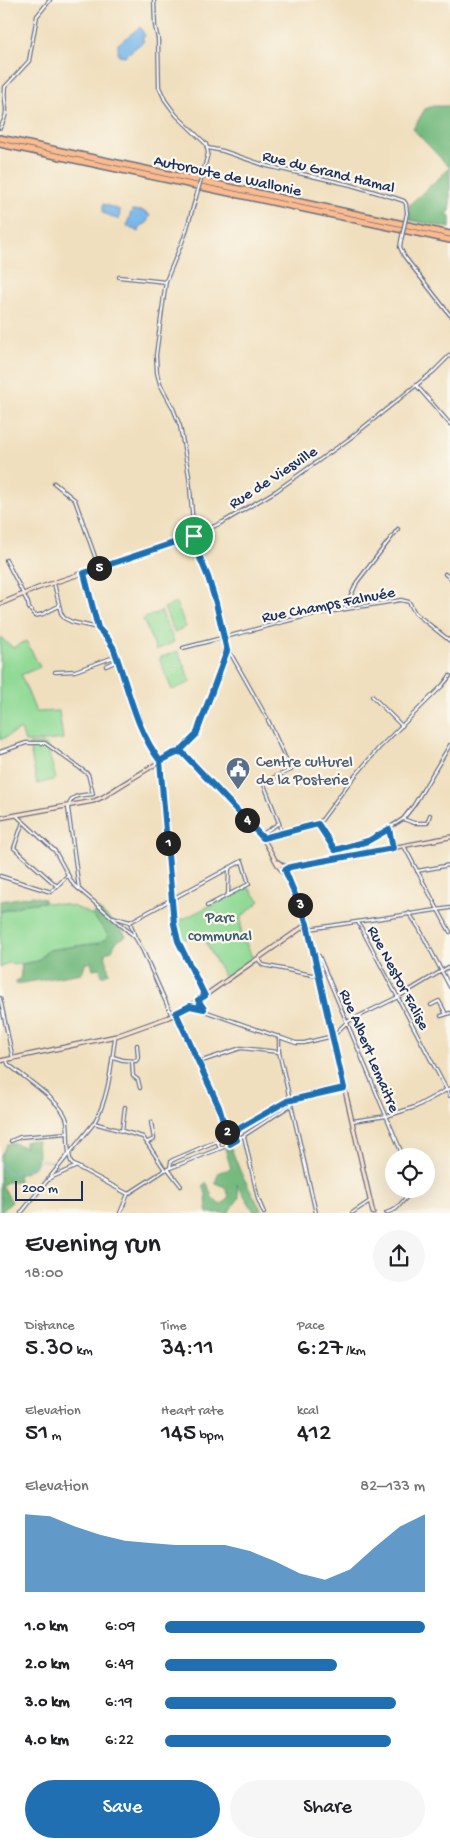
<!DOCTYPE html>
<html lang="en">
<head>
<meta charset="utf-8">
<style>
  :root { --surface:#fff; --page:#f6f6f6; --text:#202124; --muted:#757577; --accent:#1f6fb2 }
  body { margin:0; font-family:"Gochi Hand",sans-serif; background:var(--page); color:var(--text); height:100vh; display:flex; flex-direction:column; font-size:19px; white-space:nowrap }
  * { box-sizing:border-box; margin:0 }
  p { font-size:16px; color:var(--muted) }
  .icon { flex:none; width:28px; height:28px; fill:none; stroke:currentColor; stroke-width:2; stroke-linecap:round; stroke-linejoin:round }
  .map { position:relative; height:1213px; overflow:hidden }
  .side { display:flex; flex-direction:column; background:var(--surface); flex:1 }
  .side>* { flex:none }
  .tools { position:absolute; left:385px; top:1148px; display:grid; gap:10px }
  .tools a { display:grid; place-items:center; width:50px; height:50px; border-radius:50%; background:var(--surface); box-shadow:0 5px 20px #0002; font-size:25px }
  .scale { position:absolute; left:15px; bottom:12px; width:68px; box-sizing:border-box; padding-left:5px; border:2px solid #1b2f5e; border-top:0; font-size:14px; line-height:18px; white-space:nowrap; color:#1b2f5e; -webkit-text-stroke:4px #fbf7ec; paint-order:stroke }
  .pin { position:absolute; display:grid; place-items:center; width:42px; height:42px; color:#fff; margin:-21px; border:2px solid #fff; border-radius:50%; box-shadow:0 1px 5px #0007 }
  .km { position:absolute; width:25px; height:25px; margin:-12px; border-radius:50%; background:#222; color:#fff; font-size:14px; line-height:25px; text-align:center }
  .round { display:grid; place-items:center; flex:none; width:52px; height:52px; border-radius:26px; background:var(--page) }
  .headline { display:flex; align-items:center; justify-content:space-between; height:85px; padding:0 25px }
  h1 { font-size:28px; font-weight:600; line-height:38px }
  .stats { display:grid; grid-template-columns:repeat(3,1fr); gap:8px; height:85px; padding:5px 25px }
  .stats div { display:grid; align-content:center }
  .stats b { font-size:25px; font-weight:600 }
  .stats small { font-size:14px; font-weight:400 }
  .stats p { font-size:14px }
  .chart { height:140px; padding:10px 25px }
  .chart p { display:flex; justify-content:space-between }
  .chart svg { width:100%; height:90px; margin-top:5px; fill:var(--accent); opacity:.7 }
  .cta { display:flex; gap:10px; margin-top:auto; padding:10px 25px }
  .cta a { flex:1; height:58px; border-radius:30px; background:var(--accent); color:#fff; font-size:20px; font-weight:600; line-height:58px; text-align:center }
  .cta a+a { background:var(--page); color:var(--text) }
  ul { padding:0 25px; list-style:none; font-size:16px }
  li { display:grid; grid-template-columns:80px 60px 1fr; align-items:center; height:38px }
  li i { height:12px; border-radius:6px; background:var(--accent) }
  .map>svg:first-child { display:block }
</style>
</head>
<body>
<div class="map">
<svg width="450" height="1213" viewBox="0 0 450 1213">
  <rect width="100%" height="100%" fill="#fbf7ec"/>
  <filter id="ink" filterUnits="userSpaceOnUse"><feTurbulence type="fractalNoise" baseFrequency=".02" numOctaves="2"/><feDisplacementMap in="SourceGraphic" scale="10" xChannelSelector="R" yChannelSelector="G"/><feConvolveMatrix kernelMatrix="1 2 1 2 8 2 1 2 1" color-interpolation-filters="sRGB"/></filter>
  <filter id="wash" filterUnits="userSpaceOnUse"><feTurbulence type="fractalNoise" baseFrequency=".0096" numOctaves="4" result="noise"/><feDisplacementMap in="SourceGraphic" scale="20" xChannelSelector="R" yChannelSelector="G"/><feGaussianBlur stdDeviation="1.12" result="paint"/><feColorMatrix in="noise" values="0 0 0 0 0 0 0 0 0 0 0 0 0 0 0 0 0 1.4 0 .05"/><feComposite in="paint" operator="in"/></filter>
  <g filter="url(#wash)">
    <rect width="100%" height="100%" fill="#f0dfbe"/>
    <g fill="#91da96" stroke="#56847a">
      <polygon points="176,603 186,627 174,632 164,608"/>
      <polygon points="161,611 174,642 156,650 143,619"/>
      <polygon points="0,637 13,648 26,641 40,667 21,675 36,712 59,711 63,739 46,741 25,742 21,729 0,740"/>
      <polygon points="178,651 191,682 172,690 159,658"/>
      <polygon points="29,744 43,744 47,746 56,779 37,784"/>
      <polygon points="248,887 260,901 241,917 241,932 253,959 225,978 200,932 181,941 177,922"/>
      <path d="M41,902C69,904 95,908 108,935L106,939L100,943L48,950L38,961L22,964L7,963L0,968V912L26,904Z"/>
    </g>
    <g fill="#74ba7f" stroke="#48746e">
      <polygon points="433,106 450,106 450,211 446,214 450,216 450,228 410,220 409,205 450,168 413,129 425,109"/>
      <polygon points="32,896 44,899 44,902 26,904 0,912 0,901"/>
      <polygon points="98,909 123,931 126,936 116,942 112,950 105,953 109,973 102,976 100,968 93,969 91,962 85,964 82,973 16,984 16,981 20,979 22,964 38,961 48,950 99,943 106,939 108,935 104,929 92,915"/>
      <path d="M30,1140L37,1141C39,1163 39,1168 18,1175L19,1181L6,1182L2,1186L12,1202L0,1213V1157L7,1144L13,1143L25,1147V1142Z"/>
      <polygon points="230,1146 241,1173 263,1213 255,1213 237,1184 239,1198 228,1213 207,1213 206,1194 203,1185 205,1183 207,1183 212,1197 220,1205 225,1202 229,1196 225,1187 215,1183 219,1172 231,1169 225,1148"/>
    </g>
    <g fill="#76b5e9" stroke="#4872a4">
      <polygon points="140,27 145,36 142,38 144,41 125,56 118,55 118,44"/>
      <polygon points="103,204 120,210 119,220 103,213"/>
      <polygon points="132,210 143,211 150,215 146,224 141,225 139,232 128,227 127,224"/>
    </g>
    <g fill="none" stroke-linecap="round" stroke-linejoin="round">
      <polyline stroke="#76b5e9" stroke-width="1" points="0,1164 6,1172 11,1173 33,1167 41,1160 56,1162"/>
    </g>
  </g>
  <g filter="url(#ink)">
    <g fill="none" stroke-linecap="round" stroke-linejoin="round">
      <defs>
        <g id="street">
          <polyline points="154,0 155,26 158,39 159,87 165,100 176,115 206,144 208,153 204,169"/>
          <path d="M0,128C12,107 2,106 5,87L29,61L37,16L50,0"/>
          <polyline points="208,148 223,151 267,166 351,185 392,197 404,201 406,204 407,213"/>
          <polyline points="196,197 185,235 166,281 156,355 157,373 160,384 173,408 180,426 189,476 194,536 223,522 276,491 349,439 434,371 450,355"/>
          <polyline points="401,241 400,247 404,256 450,315"/>
          <polyline points="119,277 166,282"/>
          <polyline points="417,386 450,424"/>
          <polyline points="54,483 75,500 99,568"/>
          <polyline points="6,560 28,603 29,608 35,616 43,614 59,606"/>
          <polyline points="84,573 98,628"/>
          <polyline points="445,574 450,578"/>
          <polyline points="54,583 61,613 64,618 72,622 98,628 108,639 117,656 145,737 160,761 174,924 178,941 205,995"/>
          <polyline points="344,609 349,600 357,582 398,529"/>
          <polyline points="183,648 310,615 401,600 409,602 415,613 450,641"/>
          <polyline points="227,651 232,656 267,718 291,770 263,782 279,823 281,833"/>
          <polyline points="106,666 117,661"/>
          <polyline points="55,672 75,671 117,656"/>
          <polyline points="372,696 402,726"/>
          <path d="M0,752L26,743H45L88,774L93,794C80,796 72,793 68,808L79,889"/>
          <polyline points="17,816 55,851 73,884 135,937 143,951 172,1016"/>
          <polyline points="403,819 414,823 427,823 430,815"/>
          <polyline points="23,822 14,848 57,886"/>
          <polyline points="318,825 349,783 379,748 442,686 450,676"/>
          <polyline points="318,825 335,849 336,859"/>
          <polyline points="389,829 393,848"/>
          <polyline points="261,835 279,823"/>
          <polyline points="263,838 318,825"/>
          <polyline points="404,846 450,932"/>
          <polyline points="335,849 368,841 403,819 414,805 450,745"/>
          <polyline points="417,871 450,865"/>
          <polyline points="0,876 51,892 68,875"/>
          <polyline points="228,895 229,868"/>
          <polyline points="409,913 419,928 450,987"/>
          <polyline points="113,917 130,922"/>
          <polyline points="130,922 242,861 249,884 207,906"/>
          <polyline points="130,922 135,937"/>
          <polyline points="358,922 450,1096"/>
          <polyline points="309,929 450,908"/>
          <polyline points="314,955 319,956 403,1156"/>
          <polyline points="258,959 263,965 312,975 319,974"/>
          <polyline points="0,998 13,1059"/>
          <polyline points="198,1001 204,1009"/>
          <polyline points="431,1005 439,1001 446,1014"/>
          <polyline points="190,1006 296,1043 304,1043 333,1036 347,1022 398,997 450,966"/>
          <polyline points="176,1013 219,1107 230,1144"/>
          <polyline points="441,1016 450,1013"/>
          <polyline points="279,1036 279,1052 316,1213"/>
          <polyline points="113,1057 123,1060 136,1061 138,1058 137,1045"/>
          <path d="M7,1060L8,1064C23,1077 64,1103 67,1121C69,1135 66,1152 72,1164L128,1194"/>
          <polyline points="132,1061 133,1076 138,1080 140,1088"/>
          <polyline points="199,1062 241,1048 279,1052"/>
          <polyline points="352,1121 387,1116 415,1107 450,1088"/>
          <polyline points="94,1123 143,1137 165,1170"/>
          <polyline points="122,1131 125,1107"/>
          <polyline points="244,1136 258,1199 264,1213"/>
          <polyline points="237,1140 233,1132 287,1101 344,1088"/>
          <polyline points="11,1141 20,1137 68,1133"/>
          <polyline points="148,1142 154,1139 151,1122"/>
          <polyline points="170,1168 171,1161 175,1159 217,1141 220,1148"/>
          <polyline points="168,1169 181,1186"/>
          <polyline points="48,1179 75,1167"/>
          <path d="M21,1213L94,1123C109,1098 111,1067 115,1038"/>
          <polyline points="120,1213 128,1194 165,1170 229,1145 291,1105"/>
          <polyline points="352,1213 370,1201"/>
          <polyline points="386,1213 396,1209 414,1189"/>
        </g>
        <g id="secondary">
          <path d="M0,604L38,588L194,536L193,541L208,577L216,603L227,651L199,728C189,747 175,751 159,762C140,774 121,785 103,797L94,801L0,818"/>
          <polyline points="179,752 183,753 200,770 263,838 279,867 287,876 305,915 373,1213"/>
          <polyline points="278,862 283,866 290,867 450,837"/>
          <polyline points="0,1061 116,1036 169,1017 190,1006 307,924"/>
        </g>
        <g id="highway">
          <polyline points="0,138 450,234"/>
          <polyline points="0,144 450,240"/>
        </g>
      </defs>
      <use href="#street" stroke="#666d80" stroke-width="4.5"/>
      <use href="#secondary" stroke="#666d80" stroke-width="5.5"/>
      <use href="#highway" stroke="#666d80" stroke-width="8"/>
      <use href="#street" stroke="#fff" stroke-width="2"/>
      <use href="#secondary" stroke="#fde4d1" stroke-width="3"/>
      <use href="#highway" stroke="#fbbb8d" stroke-width="5"/>
      <defs>
        <g id="street-bridge">
          <polyline points="196,197 204,169"/>
          <polyline points="401,241 407,213"/>
        </g>
      </defs>
      <use href="#street-bridge" stroke="#666d80" stroke-width="4.5" stroke-linecap="butt"/>
      <use href="#street-bridge" stroke="#fff" stroke-width="2"/>
    </g>
  </g>
  <g fill="none" stroke-linecap="round" stroke-linejoin="round" filter="url(#ink)">
    <defs>
      <path id="route" d="M194,536L193,541L208,577L216,603L227,651L196,735L179,752L160,761L174,924L178,941L205,996L198,1000L204,1009L190,1006L176,1013L219,1107L230,1144L237,1140L233,1132L287,1101L344,1088L307,924L285,870L290,867L393,848L389,829L368,841L335,850L318,824L263,838L183,753C175,750 167,757 160,761C135,728 128,685 113,647L108,639L98,628L84,573L194,536"/>
    </defs>
    <use href="#route" stroke="#fff" stroke-width="10"/>
    <use href="#route" stroke="#1f6fb2" stroke-width="6"/>
  </g>
  <defs>
    <symbol id="civic-pin" viewBox="-11 -11 22 30"><path d="M0 17L-7.5 6A9.5 9.5 0 1 1 7.5 6Z" fill="#5c6f8a" stroke="#fbf7ec"/><path d="M-.6-6.5H3V-4.5H.6V-3L4-1V1h2V6H-6V1h2V-1L-.6-3ZM-1.2 2.5V6h2.4V2.5Z" fill="#fff"/></symbol>
  </defs>
  <g fill-rule="evenodd">
    <use href="#civic-pin" x="224" y="755" width="28" height="38"/>
  </g>
  <g text-anchor="middle" stroke-width="4.5" stroke-linejoin="round" paint-order="stroke">
    <g font-size="16" fill="#1b2f5e" stroke="#fbf7ec">
      <text transform="translate(329 170) rotate(14)" y="6">Rue du Grand Hamal</text>
      <text transform="translate(228 174) rotate(12)" y="6">Autoroute de Wallonie</text>
      <text transform="translate(272 476) rotate(-33)" y="6">Rue de Viesville</text>
      <text transform="translate(328 603) rotate(-11)" y="6">Rue Champs Falnuée</text>
      <text transform="translate(400 977) rotate(62)" y="6">Rue Nestor Falise</text>
      <text transform="translate(371 1050) rotate(67)" y="6">Rue Albert Lemaitre</text>
    </g>
    <g font-size="16" fill="#4e5e75" stroke="#fbf7ec" text-anchor="start">
      <text x="256" y="766">Centre culturel<tspan x="256" dy="18">de la Posterie</tspan></text>
    </g>
    <g font-size="16" fill="#385a6c" stroke="#fbf7ec">
      <text x="220" y="922">Parc<tspan x="220" dy="18">communal</tspan></text>
    </g>
  </g>
</svg>
<div class="tools">
<a><svg class="icon" aria-label="locate" viewBox="0 0 24 24"><circle cx="12" cy="12" r="6"/><path d="M12 2v4M12 18v4M2 12h4M18 12h4"/></svg></a>
</div>
<div class="scale">200 m</div>
<div class="pin" style="left:194px;top:536px;background:#1e9e55"><svg class="icon" aria-label="arrive" viewBox="0 0 24 24"><path d="M6 21V4h12l-3 4 3 4H6"/></svg></div>
<b class="km" style="left:168px;top:843px">1</b>
<b class="km" style="left:227px;top:1132px">2</b>
<b class="km" style="left:300px;top:905px">3</b>
<b class="km" style="left:247px;top:820px">4</b>
<b class="km" style="left:99px;top:568px">5</b>
</div>
<section class="side">
<div class="headline"><div><h1>Evening run</h1><p>18:00</p></div><a class="round"><svg class="icon" aria-label="share" viewBox="0 0 24 24"><path d="M12 15V3M7 8l5-5 5 5M5 13v7h14v-7"/></svg></a></div>
<div class="stats">
<div><p>Distance</p><b>5.30<small> km</small></b></div>
<div><p>Time</p><b>34:11</b></div>
<div><p>Pace</p><b>6:27<small> /km</small></b></div>
</div>
<div class="stats">
<div><p>Elevation</p><b>51<small> m</small></b></div>
<div><p>Heart rate</p><b>145<small> bpm</small></b></div>
<div><p>kcal</p><b>412</b></div>
</div>
<div class="chart"><p><span>Elevation</span>82–133 m</p>
<svg viewBox="0 0 160 44" preserveAspectRatio="none"><path d="M0 44V6L10 7L20 12L30 16L40 19L50 20L60 21L70 21L80 21L90 24L100 29L110 35L120 38L130 33L140 22L150 12L160 6V44z"/></svg>
</div>
<ul>
<li><b>1.0 km</b>6:09<i style="width:100%"></i></li>
<li><b>2.0 km</b>6:49<i style="width:66%"></i></li>
<li><b>3.0 km</b>6:19<i style="width:89%"></i></li>
<li><b>4.0 km</b>6:22<i style="width:87%"></i></li>
</ul>
<div class="cta"><a>Save</a><a>Share</a></div>
</section>
</body>
</html>
